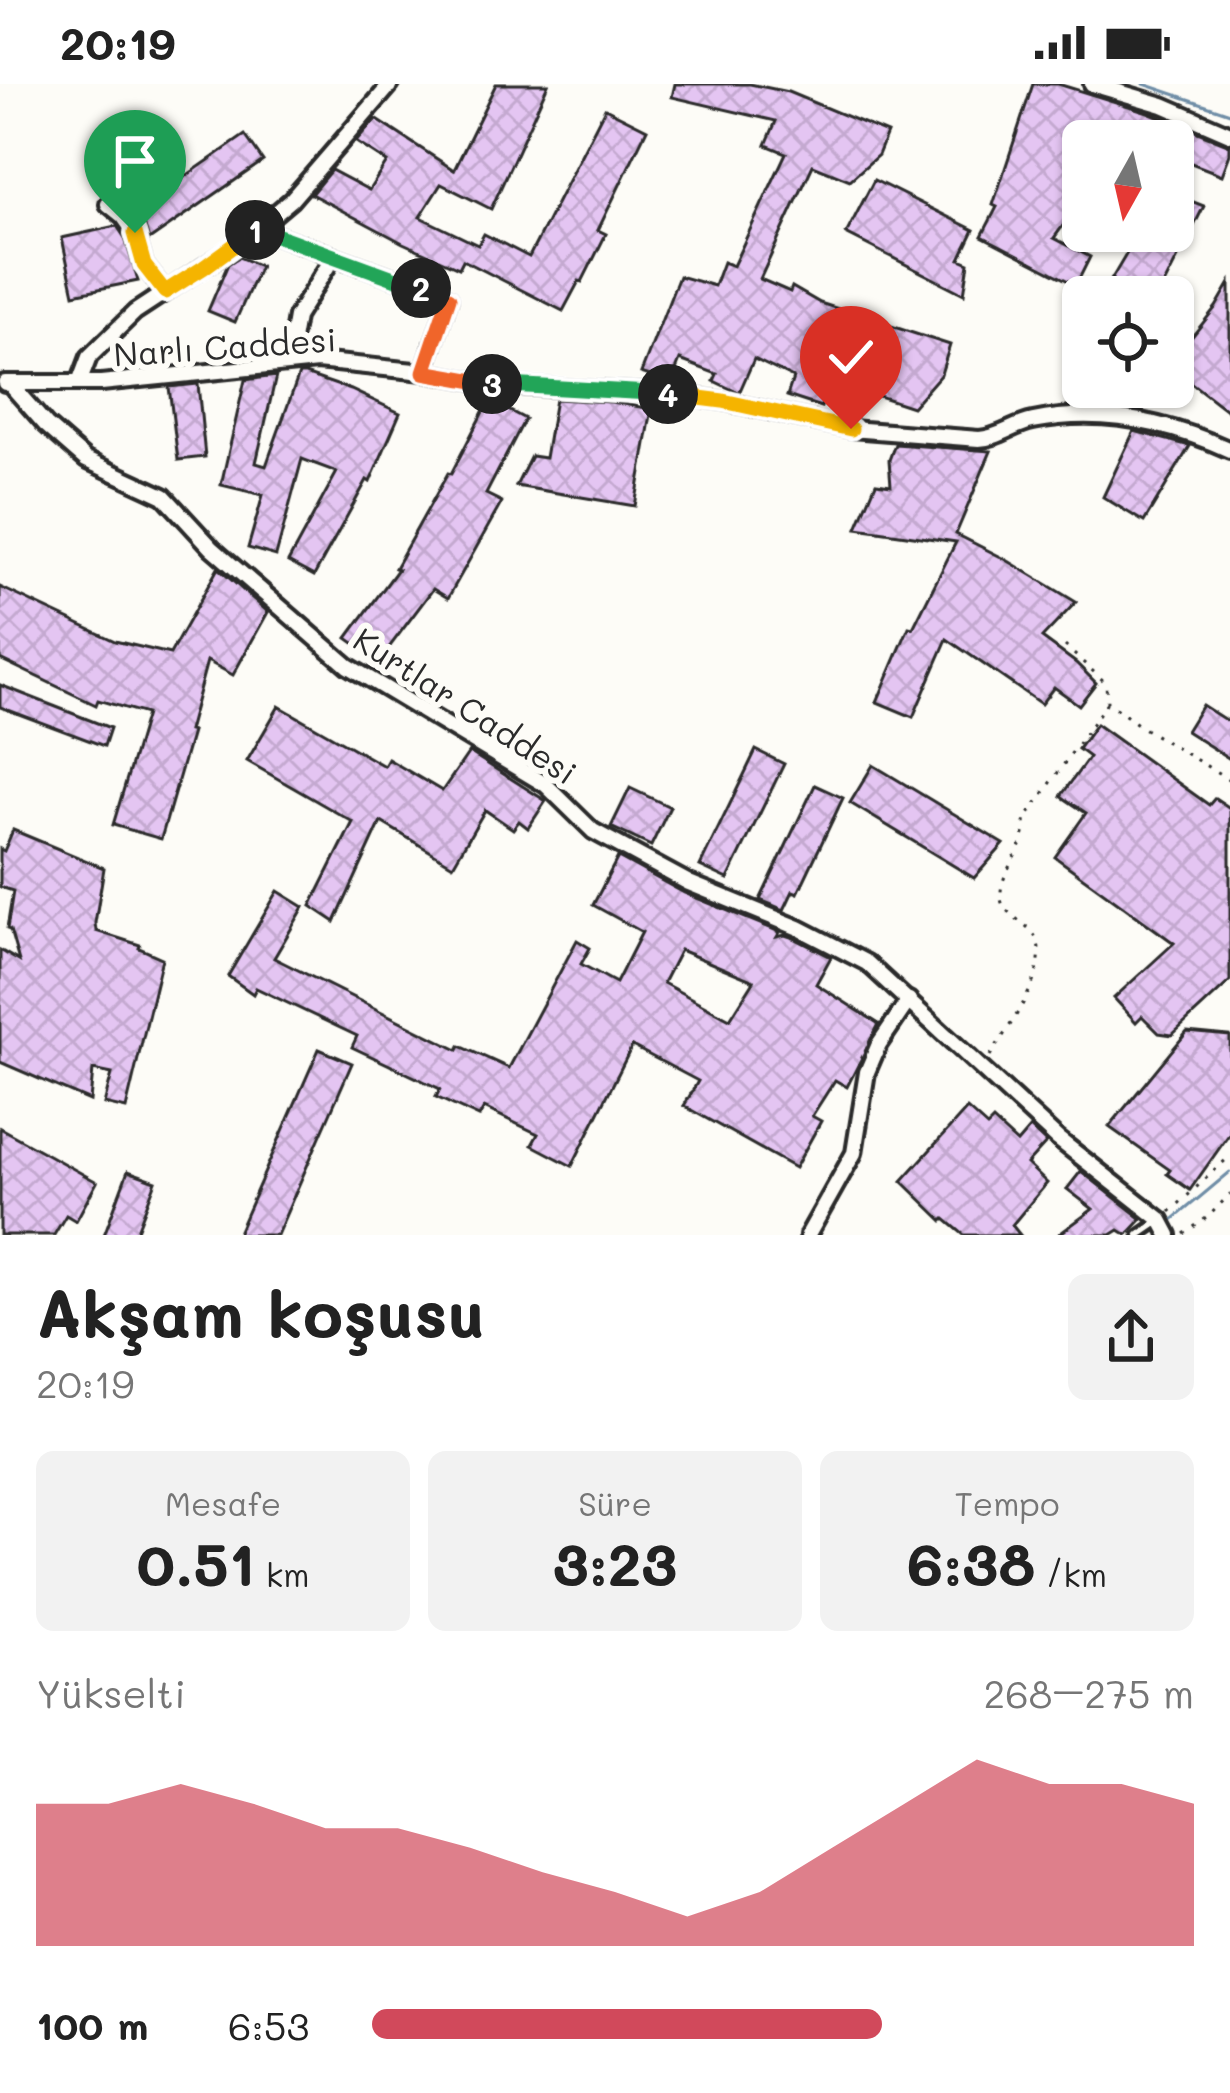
<!DOCTYPE html>
<html lang="tr">
<head>
<meta charset="utf-8">
<style>
  :root { --surface:#fff; --page:#f2f2f2; --text:#222; --muted:#767676; --accent:#d1495b }
  body { margin:0; font-family:Mali,sans-serif; background:var(--page); color:var(--text); height:100vh; display:flex; flex-direction:column; font-size:45px; white-space:nowrap }
  * { box-sizing:border-box; margin:0 }
  p { font-size:39px; color:var(--muted) }
  .icon { flex:none; width:66px; height:66px; fill:none; stroke:currentColor; stroke-width:2; stroke-linecap:round; stroke-linejoin:round }
  .map { position:relative; height:1151px; overflow:hidden }
  .drawer { display:flex; flex-direction:column; background:var(--surface); flex:1 }
  .drawer>* { flex:none }
  .needle { width:78px; rotate:188deg }
  .controls { position:absolute; left:1062px; top:36px; display:grid; gap:24px }
  .controls a { display:grid; place-items:center; width:132px; height:132px; border-radius:18px; background:var(--surface); box-shadow:0 3px 9px #0004; font-size:60px }
  .pin { position:absolute; display:grid; place-items:center; width:102px; height:102px; color:#fff; margin:-123px -51px; border-radius:50% 50% 50% 0; rotate:-45deg; box-shadow:0 0 12px #0007 }
  .pin .icon { rotate:45deg }
  .km { position:absolute; width:60px; height:60px; margin:-30px; border-radius:50%; background:#222; color:#fff; font-size:33px; line-height:60px; text-align:center }
  .round { display:grid; place-items:center; flex:none; width:126px; height:126px; border-radius:18px; background:var(--page) }
  .overview { display:flex; align-items:center; justify-content:space-between; height:204px; padding:0 36px }
  h1 { font-size:66px; font-weight:800; line-height:90px }
  .figures { display:grid; grid-template-columns:repeat(3,1fr); gap:18px; height:204px; padding:12px 36px }
  .figures div { display:grid; align-content:center; border-radius:18px; background:var(--page); text-align:center }
  .figures b { font-size:60px; font-weight:800 }
  .figures small { font-size:33px; font-weight:400 }
  .figures p { font-size:33px }
  .chart { height:336px; padding:24px 36px }
  .chart p { display:flex; justify-content:space-between }
  .chart svg { width:100%; height:216px; margin-top:12px; fill:var(--accent); opacity:.7 }
  ul { padding:0 36px; list-style:none; font-size:39px }
  li { display:grid; grid-template-columns:192px 144px 1fr; align-items:center; height:90px }
  li i { height:30px; border-radius:15px; background:var(--accent) }
  .status { display:flex; justify-content:space-between; align-items:center; height:84px; padding:0 60px; background:var(--surface); direction:ltr }
  .status svg { height:33px; fill:currentColor }
  .map>svg:first-child { display:block }
</style>
</head>
<body>
<div class="status"><b>20:19</b><svg viewBox="0 0 49 12"><path d="M0 12V9h3v3zM5 12V6h3v6zM10 12V3h3v9zM15 12V0h3v12zM26 1h20v11H26zM47 4h2v5h-2z"/></svg></div>
<div class="map">
<svg width="1230" height="1151" viewBox="0 0 1230 1151">
  <defs>
    <pattern id="building-cross-hatch" width="8" height="8" patternUnits="userSpaceOnUse" patternTransform="scale(3)"><rect width="8" height="8" fill="#e4c5f2"/><path d="M0 0l8 8M0 8l8-8" fill="none" stroke="#c4a9d0"/></pattern>
  </defs>
  <rect width="100%" height="100%" fill="#fdfcf7"/>
  <filter id="ink" filterUnits="userSpaceOnUse"><feTurbulence type="fractalNoise" baseFrequency=".00833" numOctaves="2"/><feDisplacementMap in="SourceGraphic" scale="24" xChannelSelector="R" yChannelSelector="G"/><feConvolveMatrix kernelMatrix="1 2 1 2 8 2 1 2 1" color-interpolation-filters="sRGB"/></filter>
  <g filter="url(#ink)">
    <g fill="none" stroke-linecap="round" stroke-linejoin="round">
      <g stroke="#6f8ea7" stroke-width="3">
        <polyline points="1144,0 1230,29"/>
        <polyline points="1169,1139 1230,1088"/>
      </g>
    </g>
    <g fill="url(#building-cross-hatch)" stroke="#2b2b2b" stroke-width="3" fill-rule="evenodd">
      <polygon points="496,0 548,0 491,125 441,100 420,133 478,161 484,150 529,173 605,24 647,45 598,146 606,150 582,198 579,197 563,227 463,176 459,184 403,159 311,110 331,86 369,106 387,78 356,58 376,35 454,86"/>
      <polygon points="675,0 750,0 788,8 887,49 878,71 850,96 813,81 760,195 790,208 792,203 820,219 950,261 941,290 912,323 830,296 821,323 787,312 793,294 754,275 739,309 714,297 717,290 680,276 671,299 641,289 679,192 714,202 723,178 733,182 786,69 766,61 776,37 672,13"/>
      <polygon points="1033,0 1058,0 1084,8 1148,28 1230,61 1230,70 1222,91 1173,72 1173,57 1083,57 1083,114 1054,154 1090,173 1076,201 982,152 997,123 993,121"/>
      <polygon points="245,51 263,77 149,156 145,143 134,128"/>
      <polygon points="874,96 974,146 960,175 969,179 964,210 846,150"/>
      <polygon points="1173,110 1204,122 1158,213 1147,213 1111,196 1140,147 1173,147"/>
      <polygon points="117,142 125,154 138,197 74,210 62,154"/>
      <polygon points="239,173 260,182 235,238 208,227 228,180"/>
      <polygon points="1230,199 1230,329 1173,285 1173,276 1216,223"/>
      <polygon points="299,290 305,290 351,306 400,329 370,398 367,396 314,492 288,478 337,388 302,375 276,472 248,464 263,411 221,401 245,296 276,292 256,379 266,382"/>
      <polygon points="198,300 205,373 178,376 169,303"/>
      <polygon points="555,315 611,318 652,325 635,422 516,402 531,372 545,374"/>
      <polygon points="489,316 525,335 486,410 502,418 448,514 433,505 379,577 347,554 398,485 395,484 448,389 451,390"/>
      <polygon points="1134,347 1190,362 1144,438 1103,413"/>
      <polygon points="895,360 991,367 956,450 1005,475 1076,518 1042,554 1076,579 1096,599 1079,621 1054,603 1041,620 947,555 913,633 877,618 909,543 913,544 956,458 857,444 876,399 891,401 889,376"/>
      <polygon points="218,484 268,528 233,591 207,577 188,647 192,648 161,755 113,741 146,630 98,616 96,621 0,575 0,503 115,557 170,570"/>
      <polygon points="0,601 110,644 104,662 0,623"/>
      <polygon points="1202,621 1230,639 1230,675 1186,647"/>
      <polygon points="279,622 384,682 388,675 442,707 469,668 546,717 528,744 519,737 513,745 485,726 453,781 381,738 335,838 311,822 353,738 247,677"/>
      <polygon points="1096,640 1209,721 1215,714 1230,724 1230,897 1172,951 1159,949 1142,932 1136,938 1114,914 1174,859 1055,773 1086,729 1061,712 1089,673 1078,665"/>
      <polygon points="756,666 784,680 728,795 700,782"/>
      <polygon points="873,681 1004,760 974,794 850,719"/>
      <polygon points="815,701 843,714 798,809 793,807 784,826 760,816"/>
      <polygon points="630,704 670,723 651,762 611,743"/>
      <polygon points="13,746 104,784 95,839 96,847 140,861 139,864 162,874 126,1025 104,1020 112,990 93,986 90,1017 0,978 0,866 19,877 10,846 7,845 13,807 0,803 0,765 4,767"/>
      <path d="M618,773L684,809L780,848L777,853L785,851L794,854L831,873L816,900L879,940L847,1003L835,996L812,1032L821,1037L795,1084L684,1022L698,997L632,962L572,1082L532,1061L538,1050L484,1024L479,1033L436,1013L440,1005L352,963L357,952L256,904L253,910L228,892L278,807L304,823L274,874L458,966L460,962L509,984L577,856L590,864L581,880L616,899L642,848L593,821ZM680,866L754,897L730,935L663,899Z"/>
      <polygon points="1187,948 1230,952 1230,1049 1190,1106 1167,1090 1170,1086 1109,1043"/>
      <polygon points="319,965 352,979 294,1112 277,1151 237,1151"/>
      <polygon points="967,1025 987,1043 993,1037 1017,1059 1030,1044 1046,1059 1027,1080 1047,1099 1012,1141 1020,1151 964,1151 945,1135 943,1137 902,1097"/>
      <polygon points="0,1044 97,1098 76,1137 66,1131 54,1151 0,1151"/>
      <polygon points="128,1087 156,1097 135,1151 104,1151"/>
      <polygon points="1081,1087 1142,1135 1127,1151 1119,1146 1111,1151 1058,1151 1093,1125 1067,1105"/>
    </g>
    <g fill="none" stroke-linecap="round" stroke-linejoin="round">
      <defs>
        <polyline id="service" points="1139,1151 1158,1138"/>
        <g id="minor">
          <polyline points="1092,0 1163,21 1230,50"/>
          <polyline points="108,120 123,132 135,149 144,181 165,208"/>
          <polyline points="257,144 449,214 424,288"/>
          <polyline points="288,279 296,233 334,172"/>
          <path d="M5,299H101L317,277L424,288L496,301L672,310L723,317L851,345L979,355C999,354 1013,341 1033,337C1101,323 1168,338 1230,366"/>
          <polyline points="9,299 46,341 86,376 164,412 212,464 348,582 546,701 593,747 689,799 799,844 867,879 1058,1055 1161,1136 1169,1151"/>
          <polyline points="82,299 81,294 89,273 135,228 240,159 291,116 391,0"/>
          <polyline points="808,1151 854,1069 867,988 879,960 909,916"/>
        </g>
      </defs>
      <use href="#service" stroke="#2b2b2b" stroke-width="15"/>
      <use href="#minor" stroke="#2b2b2b" stroke-width="22"/>
      <g stroke="#2b2b2b" stroke-width="3" stroke-dasharray="3 9" stroke-linecap="butt">
        <polyline points="1065,562 1106,599 1107,618 1143,644 1230,696"/>
        <path d="M990,972C1008,943 1058,879 1032,848C1023,837 1003,829 1001,815C998,787 1028,765 1025,736L1107,618"/>
        <polyline points="1170,1128 1230,1072"/>
        <polyline points="1184,1150 1209,1132 1230,1110"/>
      </g>
      <use href="#service" stroke="#fdfcf7" stroke-width="6"/>
      <use href="#minor" stroke="#fdfcf7" stroke-width="14"/>
    </g>
  </g>
  <g fill="none" stroke-linecap="round" stroke-linejoin="round" filter="url(#ink)">
    <defs>
      <polyline id="split-1" points="135,149 144,181 165,208 203,184 255,146"/>
      <polyline id="split-2" points="255,146 257,144 421,204"/>
      <polyline id="split-3" points="421,204 449,214 424,288 492,300"/>
      <polyline id="split-4" points="492,300 668,310"/>
      <polyline id="split-5" points="668,310 723,317 851,345"/>
    </defs>
    <use href="#split-1" stroke="#fff" stroke-width="24"/>
    <use href="#split-2" stroke="#fff" stroke-width="24"/>
    <use href="#split-3" stroke="#fff" stroke-width="24"/>
    <use href="#split-4" stroke="#fff" stroke-width="24"/>
    <use href="#split-5" stroke="#fff" stroke-width="24"/>
    <use href="#split-1" stroke="#f5b400" stroke-width="15"/>
    <use href="#split-2" stroke="#22a559" stroke-width="15"/>
    <use href="#split-3" stroke="#f0652b" stroke-width="15"/>
    <use href="#split-4" stroke="#22a559" stroke-width="15"/>
    <use href="#split-5" stroke="#f5b400" stroke-width="15"/>
  </g>
  <g text-anchor="middle" stroke-width="12" stroke-linejoin="round" paint-order="stroke">
    <g font-size="33" fill="#2b2b2b" stroke="#fdfcf7">
      <text transform="translate(225 263) rotate(-4)" y="12">Narlı Caddesi</text>
      <text transform="translate(465 622) rotate(33)" y="12">Kurtlar Caddesi</text>
    </g>
  </g>
</svg>
<div class="controls">
<a><svg class="needle" viewBox="-14 -14 28 28"><path d="M0-13l5 13h-10z" fill="#e53935"/><path d="M0 13l5-13h-10z" fill="#767676"/></svg></a>
<a><svg class="icon" aria-label="locate" viewBox="0 0 24 24"><circle cx="12" cy="12" r="6"/><path d="M12 2v4M12 18v4M2 12h4M18 12h4"/></svg></a>
</div>
<div class="pin" style="left:135px;top:149px;background:#1e9e55"><svg class="icon" aria-label="arrive" viewBox="0 0 24 24"><path d="M6 21V4h12l-3 4 3 4H6"/></svg></div>
<div class="pin" style="left:851px;top:345px;background:#d93025"><svg class="icon" aria-label="check" viewBox="0 0 24 24"><path d="M5 12l5 5 9-10"/></svg></div>
<b class="km" style="left:255px;top:146px">1</b>
<b class="km" style="left:421px;top:204px">2</b>
<b class="km" style="left:492px;top:300px">3</b>
<b class="km" style="left:668px;top:310px">4</b>
</div>
<section class="drawer">
<div class="overview"><div><h1>Akşam koşusu</h1><p>20:19</p></div><a class="round"><svg class="icon" aria-label="share" viewBox="0 0 24 24"><path d="M12 15V3M7 8l5-5 5 5M5 13v7h14v-7"/></svg></a></div>
<div class="figures">
<div><p>Mesafe</p><b>0.51<small> km</small></b></div>
<div><p>Süre</p><b>3:23</b></div>
<div><p>Tempo</p><b>6:38<small> /km</small></b></div>
</div>
<div class="chart"><p><span>Yükselti</span>268–275 m</p>
<svg viewBox="0 0 160 44" preserveAspectRatio="none"><path d="M0 44V15L10 15L20 11L30 15L40 20L50 20L60 24L70 29L80 33L90 38L100 33L110 24L120 15L130 6L140 11L150 11L160 15V44z"/></svg>
</div>
<ul>
<li><b>100 m</b>6:53<i style="width:62%"></i></li>
</ul>
</section>
</body>
</html>
